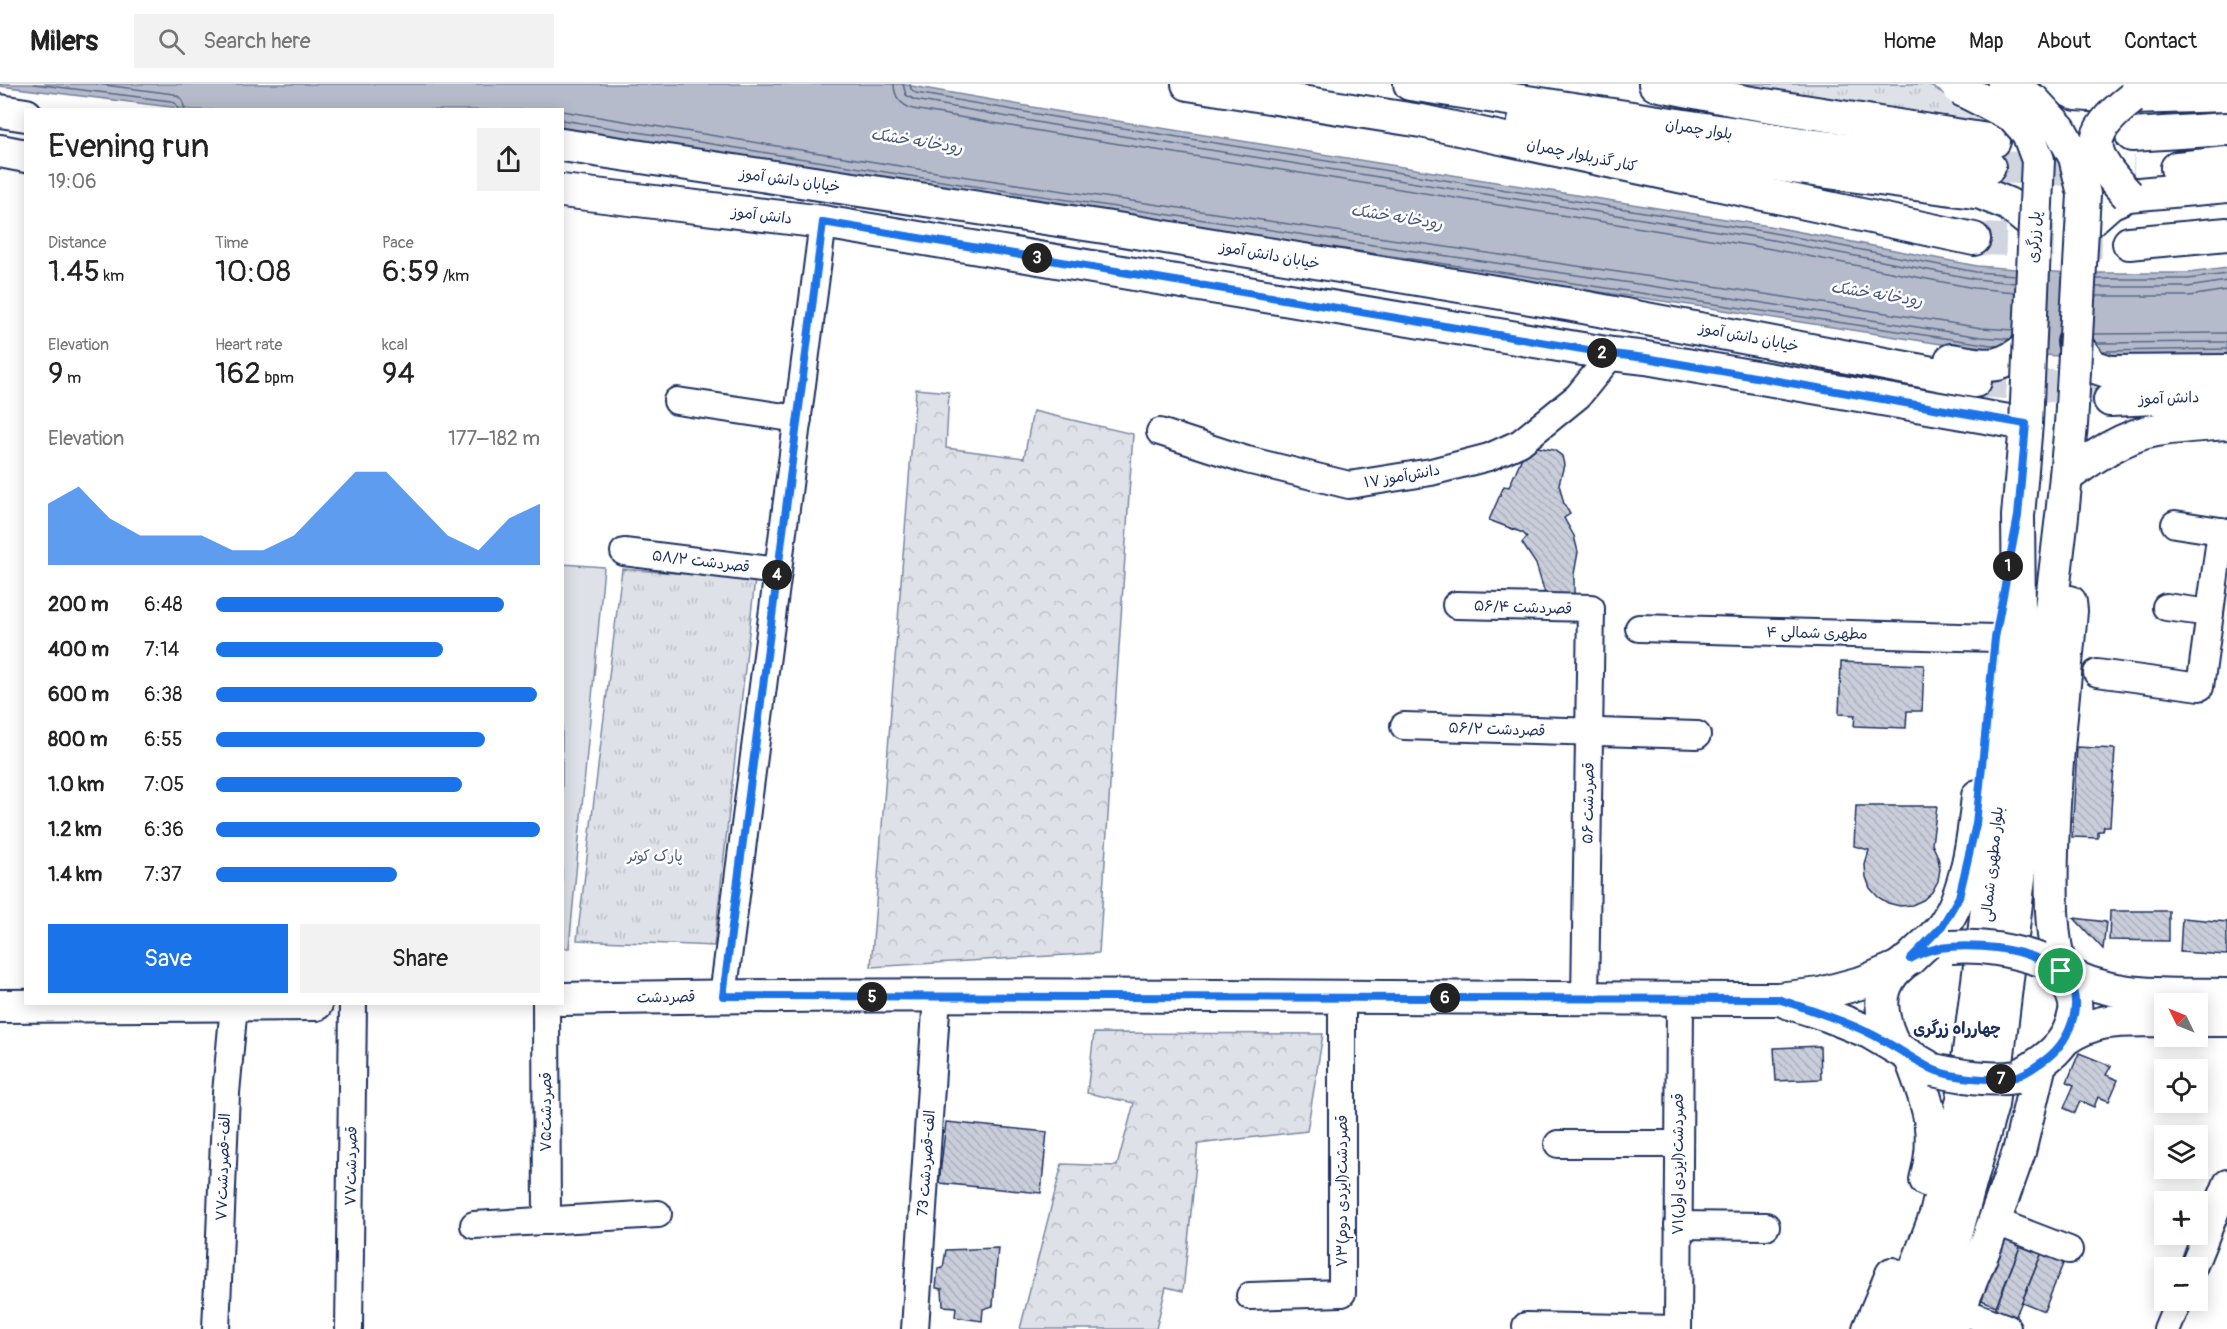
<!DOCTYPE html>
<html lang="en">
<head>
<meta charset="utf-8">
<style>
  :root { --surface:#fff; --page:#f2f2f2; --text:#222; --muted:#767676; --line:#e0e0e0; --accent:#1a73e8 }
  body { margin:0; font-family:Pangolin,"Playpen Sans Arabic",sans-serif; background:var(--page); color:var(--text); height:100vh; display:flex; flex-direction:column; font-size:22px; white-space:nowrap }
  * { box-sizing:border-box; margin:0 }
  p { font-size:20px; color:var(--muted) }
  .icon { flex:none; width:33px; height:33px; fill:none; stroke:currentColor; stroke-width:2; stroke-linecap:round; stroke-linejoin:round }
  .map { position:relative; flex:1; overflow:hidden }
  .drawer { position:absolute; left:24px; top:24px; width:540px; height:897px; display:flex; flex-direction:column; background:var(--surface); border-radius:0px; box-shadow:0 3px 15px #0003 }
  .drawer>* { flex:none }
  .needle { width:39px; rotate:313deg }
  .fabs { position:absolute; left:2154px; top:909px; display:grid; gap:12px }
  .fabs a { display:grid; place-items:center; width:54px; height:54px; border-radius:0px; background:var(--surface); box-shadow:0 3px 15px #0003; font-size:30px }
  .pin { position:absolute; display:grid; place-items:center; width:51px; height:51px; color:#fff; margin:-26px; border:3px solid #fff; border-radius:50%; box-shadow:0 2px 6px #0007 }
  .km { position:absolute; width:30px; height:30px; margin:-15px; border-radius:50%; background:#222; color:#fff; font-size:16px; line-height:30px; text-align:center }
  .round { display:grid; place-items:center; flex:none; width:63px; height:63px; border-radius:0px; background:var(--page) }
  .summary { display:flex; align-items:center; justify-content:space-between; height:102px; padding:0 24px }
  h1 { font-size:33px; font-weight:600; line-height:45px }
  .metrics { display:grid; grid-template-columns:repeat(3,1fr); gap:9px; height:102px; padding:6px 24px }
  .metrics div { display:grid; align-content:center }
  .metrics b { font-size:30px; font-weight:600 }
  .metrics small { font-size:16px; font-weight:400 }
  .metrics p { font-size:16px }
  .chart { height:168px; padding:12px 24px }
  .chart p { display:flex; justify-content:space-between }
  .chart svg { width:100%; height:108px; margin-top:6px; fill:var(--accent); opacity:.7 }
  .cta { display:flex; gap:12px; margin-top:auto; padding:12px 24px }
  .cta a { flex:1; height:69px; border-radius:0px; background:var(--accent); color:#fff; font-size:24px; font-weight:600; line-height:69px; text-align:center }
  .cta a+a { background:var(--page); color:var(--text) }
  ul { padding:0 24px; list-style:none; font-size:20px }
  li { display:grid; grid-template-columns:96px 72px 1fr; align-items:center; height:45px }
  li i { height:15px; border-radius:8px; background:var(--accent) }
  header { display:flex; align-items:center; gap:36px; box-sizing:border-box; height:84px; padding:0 30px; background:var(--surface); border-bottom:2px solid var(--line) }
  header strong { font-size:28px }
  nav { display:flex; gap:33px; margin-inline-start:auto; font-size:21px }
  .search { width:420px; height:54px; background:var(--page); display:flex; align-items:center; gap:15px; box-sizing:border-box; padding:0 21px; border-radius:0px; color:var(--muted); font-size:22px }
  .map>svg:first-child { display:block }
</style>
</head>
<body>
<header>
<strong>Milers</strong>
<div class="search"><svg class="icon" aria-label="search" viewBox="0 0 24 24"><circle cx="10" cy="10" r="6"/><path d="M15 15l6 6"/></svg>Search here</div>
<nav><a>Home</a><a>Map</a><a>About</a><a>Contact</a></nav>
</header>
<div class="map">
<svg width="2227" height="1245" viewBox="0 0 2227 1245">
  <defs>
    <pattern id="grass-tufts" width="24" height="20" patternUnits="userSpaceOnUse" patternTransform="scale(1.5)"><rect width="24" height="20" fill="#dee1e7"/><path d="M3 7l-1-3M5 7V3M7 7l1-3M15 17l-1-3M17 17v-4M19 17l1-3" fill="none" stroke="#bec1c9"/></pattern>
    <pattern id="forest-crowns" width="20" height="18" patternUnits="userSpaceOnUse" patternTransform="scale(1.5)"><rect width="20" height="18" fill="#dee1e7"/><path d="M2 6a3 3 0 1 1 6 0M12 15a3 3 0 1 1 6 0" fill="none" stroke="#bec1c9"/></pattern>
    <pattern id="building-back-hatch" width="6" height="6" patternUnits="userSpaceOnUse" patternTransform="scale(1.5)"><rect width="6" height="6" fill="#caceda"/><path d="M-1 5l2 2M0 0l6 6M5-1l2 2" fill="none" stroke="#adb1be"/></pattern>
  </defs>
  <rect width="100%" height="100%" fill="#fff"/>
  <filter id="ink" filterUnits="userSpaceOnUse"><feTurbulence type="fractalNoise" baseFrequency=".0167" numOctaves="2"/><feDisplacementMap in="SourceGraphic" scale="12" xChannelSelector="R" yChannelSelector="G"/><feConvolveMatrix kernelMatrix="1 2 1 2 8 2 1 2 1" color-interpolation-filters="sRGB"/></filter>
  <g filter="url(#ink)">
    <g fill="url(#grass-tufts)" stroke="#7c88a2" stroke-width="1.5">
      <polygon points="1744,0 1927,0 2003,43 1983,45 1806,17"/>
      <polygon points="622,485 755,495 714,862 577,856"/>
    </g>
    <g fill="url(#forest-crowns)" stroke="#7c88a2" stroke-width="1.5">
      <polygon points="916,305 949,308 946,364 1024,374 1033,327 1133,350 1099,869 871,883"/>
      <polygon points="1094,949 1323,950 1307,1047 1198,1060 1183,1207 1166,1203 1156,1245 1020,1245 1062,1080 1117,1082 1134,1019 1087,1009"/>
    </g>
    <polygon fill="#dee1e7" stroke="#7c88a2" stroke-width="1.5" points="562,480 604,483 569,864 562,864"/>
    <polygon fill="#b5bbca" stroke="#77839f" stroke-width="1.5" points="0,0 900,0 1055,27 1769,142 1977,182 2068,189 2188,189 2227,184 2227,271 2070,273 1980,266 1717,225 958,114 563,49 562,26 195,26 0,2"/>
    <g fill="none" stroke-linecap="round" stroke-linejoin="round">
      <g stroke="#596789" stroke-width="1.5">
        <polyline points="34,0 171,17 176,20 178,26"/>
        <polyline points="97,0 174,10 182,15 185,26"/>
        <path d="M894,0C894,13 901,21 913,25L1051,49L1766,164L1974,204L2015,208"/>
        <polyline points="903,0 906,11 915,16 1053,41 1767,155 1975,195 2015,199"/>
        <polyline points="910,0 911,5 916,9 1054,33 1768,148 1976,188 2015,191"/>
        <polyline points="562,27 961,92 1720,203 1982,244 2013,246"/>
        <polyline points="562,36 960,100 1719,212 1981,253 2010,255"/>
        <polyline points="1297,158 1998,262"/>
        <polyline points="2096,195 2188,195 2227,190"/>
        <polyline points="2096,203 2188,203 2227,197"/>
        <polyline points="2096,212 2189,212 2227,206"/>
        <polyline points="2093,250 2227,249"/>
        <polyline points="2097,259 2227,258"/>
        <polyline points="2102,267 2227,265"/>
      </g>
    </g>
    <g fill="url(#building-back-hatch)" stroke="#1b2f5e" stroke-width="1.5">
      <polygon points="1537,363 1554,366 1562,372 1564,381 1559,400 1564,420 1570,430 1564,434 1574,452 1578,468 1574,490 1574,510 1569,515 1547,516 1536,480 1522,459 1527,453 1523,449 1489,436 1504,402 1509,403 1523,371"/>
      <polygon points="1841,578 1924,581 1922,627 1907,627 1906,644 1854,642 1855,631 1839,630"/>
      <polygon points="2077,663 2115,665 2110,742 2104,742 2103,747 2098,747 2098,754 2072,753"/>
      <polygon points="1856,722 1937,722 1932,760 1938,773 1940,785 1938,797 1932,808 1923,816 1912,821 1900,822 1888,819 1878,813 1870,804 1866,793 1865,781 1869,766 1854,762"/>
      <polygon points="2110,827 2169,827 2169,857 2109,856"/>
      <polygon points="2074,834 2106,838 2103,865"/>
      <polygon points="2182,834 2227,838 2227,871 2180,868"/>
      <polygon points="1820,962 1821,995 1776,997 1774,964"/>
      <polygon points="2079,969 2111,982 2106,991 2118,996 2109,1017 2098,1013 2094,1023 2080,1017 2075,1029 2064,1024 2074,1001 2067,998"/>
      <polygon points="946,1038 1047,1048 1041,1109 939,1099"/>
      <polygon points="2003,1150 2022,1158 1996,1222 1977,1214"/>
      <polygon points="2022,1158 2043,1166 2013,1239 1993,1231"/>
      <polygon points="998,1164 993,1222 983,1225 982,1237 955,1233 956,1223 943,1222 942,1205 936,1204 938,1185 943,1184 946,1166"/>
      <polygon points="2043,1166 2065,1175 2044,1227 2022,1218"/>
    </g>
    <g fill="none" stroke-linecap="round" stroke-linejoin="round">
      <g stroke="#d1d5df" stroke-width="32" stroke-dasharray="32 16" stroke-linecap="butt">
        <polyline points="1989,83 2134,88"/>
        <polyline points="1974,155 2129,159"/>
        <polyline points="1975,297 2112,306"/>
      </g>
      <defs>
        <g id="minor">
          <polyline points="677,317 798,335"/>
          <polyline points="1160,348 1247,376 1349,401 1431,388 1489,373 1520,359 1578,312 1612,270"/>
          <polyline points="2175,440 2227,448"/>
          <polyline points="624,468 778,487"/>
          <polyline points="1456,521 1591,524 1585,914"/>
          <polyline points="2166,523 2210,529"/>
          <polyline points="1639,544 1995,554"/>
          <polyline points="2097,589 2200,603 2221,447"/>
          <polyline points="1404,642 1697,651"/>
          <polyline points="723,912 823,138"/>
          <polyline points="546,920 547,1137"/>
          <polyline points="1558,1060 1678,1060"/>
          <polyline points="1994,1137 2069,1166"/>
          <polyline points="474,1141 658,1130"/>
          <polyline points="1678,1141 1766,1142"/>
          <polyline points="2193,1184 2227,1099"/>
          <polyline points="1250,1212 1342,1209 1342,914"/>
          <polyline points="1959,1226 2007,1244"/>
          <polyline points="1526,1242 1678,1245"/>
          <polyline points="216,1245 226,1009 234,921"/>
          <polyline points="349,1245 353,920"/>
          <polyline points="915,1245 937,912"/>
          <polyline points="1678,1245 1680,915"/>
          <polyline points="2167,1245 2179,1216"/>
        </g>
        <g id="major">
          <polyline points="1188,0 1421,37 1974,155"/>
          <polyline points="1410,0 1815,62 1989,83"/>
          <polyline points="1655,0 1746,18 1994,57"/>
          <polyline points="2056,0 2076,10 2132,14 2227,11"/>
          <polyline points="0,27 26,31"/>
          <polyline points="1524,38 1713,72 1981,109 2008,120 2035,142"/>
          <polyline points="2132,51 2227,45"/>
          <polyline points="562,61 1111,144 1567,220 1975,297"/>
          <polyline points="0,67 26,72"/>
          <polyline points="2177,84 2227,79"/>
          <polyline points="562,107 823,138 1612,270 1646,274 2026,340 2018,432 2019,528 1985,842 1963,1015 1936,1131 1893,1245"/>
          <polyline points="2083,143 2110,119 2128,111 2227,102"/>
          <polyline points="2129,159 2227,150"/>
          <polyline points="2074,258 2092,282 2110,288 2227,287"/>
          <path d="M1951,276C1988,282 1998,287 2028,263"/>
          <polyline points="2110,316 2227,311"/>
          <path d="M2066,393C2092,374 2124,351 2157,346C2180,342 2204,341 2227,339"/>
          <path d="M1910,875C1920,864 1934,854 1943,842C1967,809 1974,752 1978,712"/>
          <path d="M2056,884C2111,916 2166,910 2227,911"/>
          <path d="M562,915C967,907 1373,914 1778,915L1820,910L1864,898L1899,883"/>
          <polyline points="1787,918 1827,931 1869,948 1927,982"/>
          <polyline points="0,922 316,920"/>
          <polyline points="2198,936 2227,936"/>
          <path d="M2065,955C2098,932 2126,937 2164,936"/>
          <path d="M1895,963C1879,932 1874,901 1905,878"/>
          <path d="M1910,972C1927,1017 1940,1047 1926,1096"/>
          <path d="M2017,993C2045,977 2069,962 2075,928C2078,912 2065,900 2061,886C2055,867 2053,846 2052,827C2049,727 2062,627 2071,527L2070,518"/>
          <polyline points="1869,1245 1892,1190"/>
          <polyline points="1925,1245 1957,1146 1992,1021 2062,432 2071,341"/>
          <polyline points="1951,1245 1987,1158 2019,1068 2040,980"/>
        </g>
      </defs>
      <use href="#minor" stroke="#1b2f5e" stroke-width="30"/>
      <use href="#major" stroke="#1b2f5e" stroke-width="36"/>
      <use href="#minor" stroke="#fff" stroke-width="26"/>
      <use href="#major" stroke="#fff" stroke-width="32"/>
      <defs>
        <g id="major-bridge">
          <polyline points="2004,0 2034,17 2060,45 2075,73 2084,110 2071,341"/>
          <polyline points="1960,5 2013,32 2028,49 2038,76 2026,340"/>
          <path d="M2128,111C2088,68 2083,52 2132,14"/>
          <path d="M1951,863C1983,861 2010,866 2041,876"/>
          <path d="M1933,986C1961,992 1988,997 2017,993"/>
        </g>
      </defs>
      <use href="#major-bridge" stroke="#1b2f5e" stroke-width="36" stroke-linecap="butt"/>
      <use href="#major-bridge" stroke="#fff" stroke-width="32"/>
    </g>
  </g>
  <g fill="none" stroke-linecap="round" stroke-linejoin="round" filter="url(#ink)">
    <defs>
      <path id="route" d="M823,138L1612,270L1646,274L2026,340L2018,432L1995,554L1976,740L1959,813L1942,842L1910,875C1919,870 1928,866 1939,864C1985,857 2095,868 2072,938C2066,957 2055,970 2039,980C2032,985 2023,991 2015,993C1995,998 1949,994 1930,984C1909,973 1889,958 1867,948C1838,934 1808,925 1778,915L723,912Z"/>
    </defs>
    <use href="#route" stroke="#fff" stroke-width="12"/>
    <use href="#route" stroke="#1a73e8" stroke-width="8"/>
  </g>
  <g text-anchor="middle" stroke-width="5" stroke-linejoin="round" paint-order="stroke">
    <g font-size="15" fill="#1b2f5e" stroke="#fff">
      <text transform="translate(1699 45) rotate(9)" y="5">بلوار چمران</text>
      <text transform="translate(1582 71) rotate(12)" y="5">کنار گذربلوار چمران</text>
      <text transform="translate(790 96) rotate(8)" y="5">خیابان دانش آموز</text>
      <text transform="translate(762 131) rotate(7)" y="5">دانش آموز</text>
      <text transform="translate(2034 153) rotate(-87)" y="5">پل زرگری</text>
      <text transform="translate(1270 171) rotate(10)" y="5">خیابان دانش آموز</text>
      <text transform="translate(1749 253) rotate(11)" y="5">خیابان دانش آموز</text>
      <text transform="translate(2169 314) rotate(-2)" y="5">دانش آموز</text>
      <text transform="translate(1402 392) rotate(-10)" y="5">دانش‌آموز ۱۷</text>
      <text transform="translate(701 477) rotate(7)" y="5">۵۸/۲ قصردشت</text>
      <text transform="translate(1523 523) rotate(2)" y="5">۵۶/۴ قصردشت</text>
      <text transform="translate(1817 549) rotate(1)" y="5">۴ مطهری شمالی</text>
      <text transform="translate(1497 645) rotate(2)" y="5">۵۶/۲ قصردشت</text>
      <text transform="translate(1588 719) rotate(-89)" y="5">۵۶ قصردشت</text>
      <text transform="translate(1992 780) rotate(-84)" y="5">بلوار مطهرى شمالى</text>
      <text transform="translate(666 913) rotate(-1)" y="5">قصردشت</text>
      <text transform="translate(546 1028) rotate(-90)" y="5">قصردشت۷۵</text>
      <text transform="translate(926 1079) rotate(-86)" y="5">73 الف-قصردشت</text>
      <text transform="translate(1678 1080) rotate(-90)" y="5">۷۱قصردشت(ایزدی اول)</text>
      <text transform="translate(351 1082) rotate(-89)" y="5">قصردشت۷۷</text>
      <text transform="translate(223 1083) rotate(-88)" y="5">۷۷الف-قصردشت</text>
      <text transform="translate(1342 1107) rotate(-90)" y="5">۷۳قصردشت(ایزدی دوم)</text>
    </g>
    <g font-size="15" fill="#4c5c80" stroke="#fff">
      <text x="655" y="777">پارک کوثر</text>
    </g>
    <g font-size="16" font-style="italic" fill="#49597e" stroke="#fff">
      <text transform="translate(917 56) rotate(9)" y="6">رودخانه خشک</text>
      <text transform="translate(1397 132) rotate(9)" y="6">رودخانه خشک</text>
      <text transform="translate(1877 209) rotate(9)" y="6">رودخانه خشک</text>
    </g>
    <g font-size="16" font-weight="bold" fill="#1b2f5e" stroke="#fff">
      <text x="1957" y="950">چهارراه زرگری</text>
    </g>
  </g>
</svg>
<div class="fabs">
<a><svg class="needle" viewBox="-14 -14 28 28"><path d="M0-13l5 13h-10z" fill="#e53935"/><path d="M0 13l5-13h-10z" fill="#767676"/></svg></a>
<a><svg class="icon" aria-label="locate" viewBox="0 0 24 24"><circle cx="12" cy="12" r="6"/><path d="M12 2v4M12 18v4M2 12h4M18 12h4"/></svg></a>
<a><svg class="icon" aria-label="layers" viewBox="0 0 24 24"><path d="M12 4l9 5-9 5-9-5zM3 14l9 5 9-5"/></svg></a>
<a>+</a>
<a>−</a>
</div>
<div class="pin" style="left:2061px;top:887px;background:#1e9e55"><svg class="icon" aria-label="arrive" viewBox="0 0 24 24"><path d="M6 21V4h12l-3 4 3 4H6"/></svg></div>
<b class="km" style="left:2008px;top:482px">1</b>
<b class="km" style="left:1602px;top:269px">2</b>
<b class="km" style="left:1037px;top:174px">3</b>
<b class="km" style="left:777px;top:491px">4</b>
<b class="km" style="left:872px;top:913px">5</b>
<b class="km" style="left:1445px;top:914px">6</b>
<b class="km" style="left:2001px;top:995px">7</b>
<section class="drawer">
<div class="summary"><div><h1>Evening run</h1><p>19:06</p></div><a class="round"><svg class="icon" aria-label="share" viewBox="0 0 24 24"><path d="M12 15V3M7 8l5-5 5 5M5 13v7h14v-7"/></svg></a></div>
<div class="metrics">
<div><p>Distance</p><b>1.45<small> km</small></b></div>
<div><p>Time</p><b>10:08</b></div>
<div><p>Pace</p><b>6:59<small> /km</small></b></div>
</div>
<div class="metrics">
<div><p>Elevation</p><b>9<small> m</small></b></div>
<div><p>Heart rate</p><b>162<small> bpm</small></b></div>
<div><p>kcal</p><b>94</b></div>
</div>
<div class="chart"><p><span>Elevation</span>177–182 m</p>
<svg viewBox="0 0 160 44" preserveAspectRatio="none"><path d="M0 44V19L10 12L20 25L30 32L40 32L50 32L60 38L70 38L80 32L90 19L100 6L110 6L120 19L130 32L140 38L150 25L160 19V44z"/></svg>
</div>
<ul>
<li><b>200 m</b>6:48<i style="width:89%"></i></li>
<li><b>400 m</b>7:14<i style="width:70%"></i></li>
<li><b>600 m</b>6:38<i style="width:99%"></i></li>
<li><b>800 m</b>6:55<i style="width:83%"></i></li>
<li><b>1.0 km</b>7:05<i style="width:76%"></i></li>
<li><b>1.2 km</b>6:36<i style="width:100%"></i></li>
<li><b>1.4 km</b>7:37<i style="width:56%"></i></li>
</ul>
<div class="cta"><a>Save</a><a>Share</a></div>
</section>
</div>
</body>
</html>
